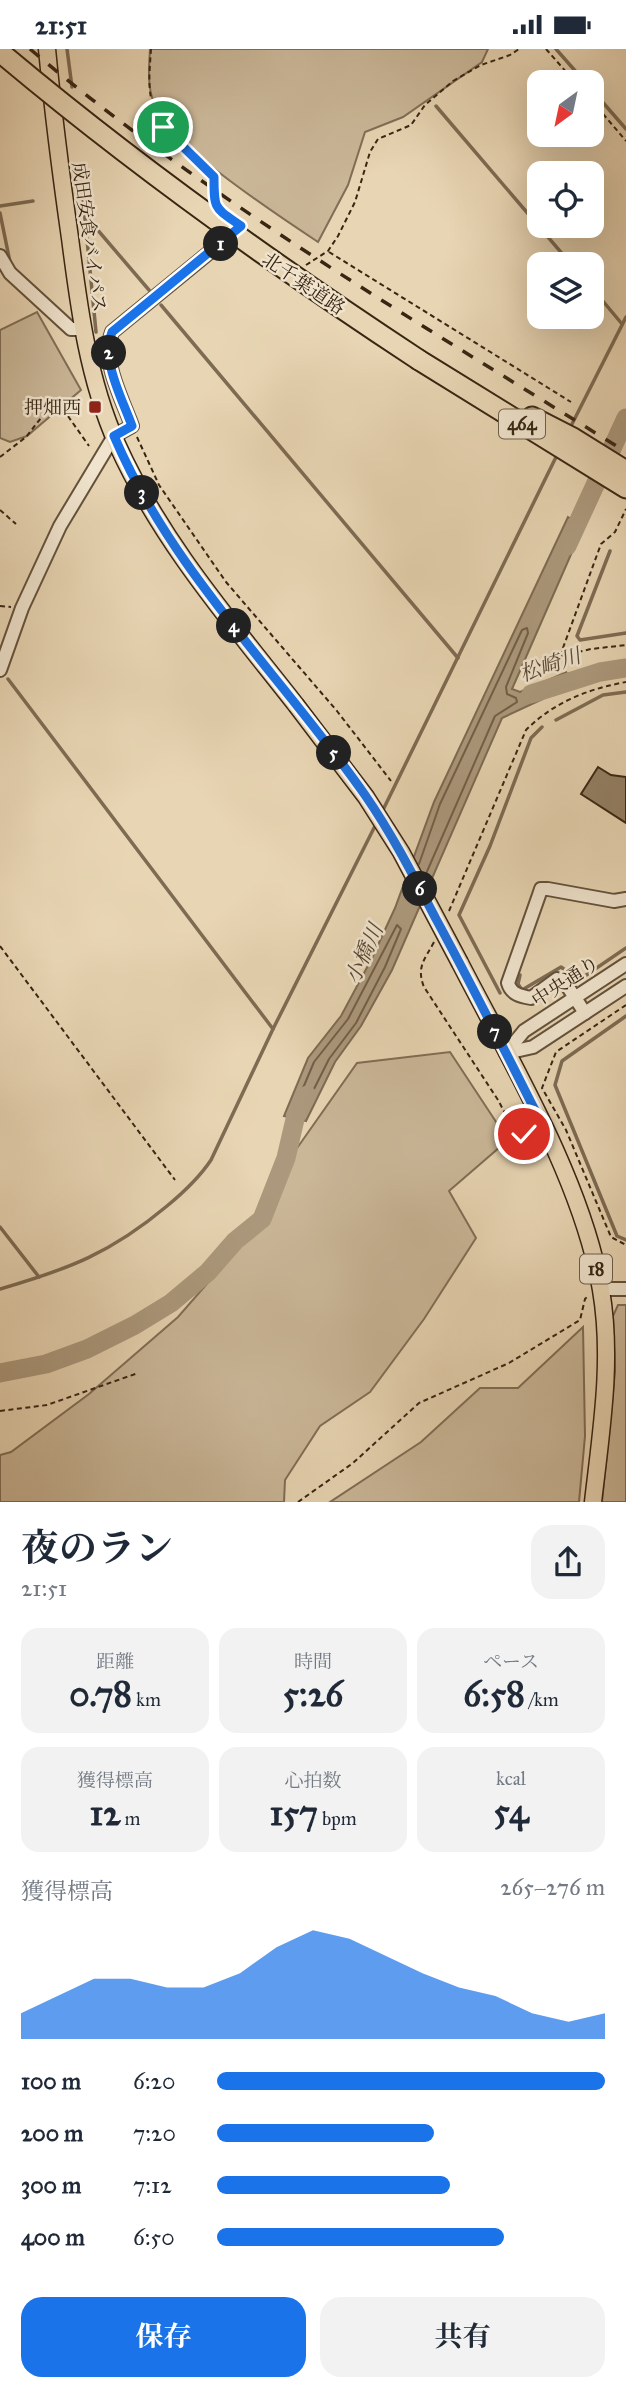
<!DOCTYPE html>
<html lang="ja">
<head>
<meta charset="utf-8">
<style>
  :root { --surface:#fff; --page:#f2f2f3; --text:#1f2937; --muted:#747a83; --accent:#1a73e8 }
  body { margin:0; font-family:"IM FELL Great Primer","Noto Serif JP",serif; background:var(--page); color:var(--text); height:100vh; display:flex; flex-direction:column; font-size:26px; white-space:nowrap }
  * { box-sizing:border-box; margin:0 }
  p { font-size:23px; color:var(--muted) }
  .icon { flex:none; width:38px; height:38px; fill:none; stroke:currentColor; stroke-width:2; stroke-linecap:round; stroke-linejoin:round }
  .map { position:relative; height:1453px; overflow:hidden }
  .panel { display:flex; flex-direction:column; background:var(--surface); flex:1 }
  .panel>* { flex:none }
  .needle { width:46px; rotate:213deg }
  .controls { position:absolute; left:527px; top:21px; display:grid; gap:14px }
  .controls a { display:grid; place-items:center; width:77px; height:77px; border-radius:14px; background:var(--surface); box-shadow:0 7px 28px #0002; font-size:35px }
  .pin { position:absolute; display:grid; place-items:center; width:60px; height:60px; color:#fff; margin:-30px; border:4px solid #fff; border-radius:50%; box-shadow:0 2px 7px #0007 }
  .km { position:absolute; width:35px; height:35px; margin:-18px; border-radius:50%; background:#222; color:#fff; font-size:19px; line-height:35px; text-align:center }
  .round { display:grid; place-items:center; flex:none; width:74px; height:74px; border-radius:21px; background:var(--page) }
  .head { display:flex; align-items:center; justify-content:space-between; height:119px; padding:0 21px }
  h1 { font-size:38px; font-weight:700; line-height:52px }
  .figures { display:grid; grid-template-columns:repeat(3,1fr); gap:10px; height:119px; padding:7px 21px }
  .figures div { display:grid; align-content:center; border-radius:18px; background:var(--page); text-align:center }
  .figures b { font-size:35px; font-weight:700 }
  .figures small { font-size:19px; font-weight:400 }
  .figures p { font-size:19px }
  .chart { height:196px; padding:14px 21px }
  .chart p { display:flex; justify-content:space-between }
  .chart svg { width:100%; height:126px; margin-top:7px; fill:var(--accent); opacity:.7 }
  .primary-button { display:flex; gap:14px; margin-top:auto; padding:14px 21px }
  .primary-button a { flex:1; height:80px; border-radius:21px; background:var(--accent); color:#fff; font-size:28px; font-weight:700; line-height:80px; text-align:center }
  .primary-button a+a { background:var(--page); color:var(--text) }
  ul { padding:0 21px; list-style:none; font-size:23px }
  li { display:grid; grid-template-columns:112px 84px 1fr; align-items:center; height:52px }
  li i { height:18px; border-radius:9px; background:var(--accent) }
  .status { display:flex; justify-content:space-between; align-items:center; height:49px; padding:0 35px; background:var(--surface); direction:ltr }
  .status svg { height:19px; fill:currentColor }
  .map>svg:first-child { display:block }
</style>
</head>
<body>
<div class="status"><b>21:51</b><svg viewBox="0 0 49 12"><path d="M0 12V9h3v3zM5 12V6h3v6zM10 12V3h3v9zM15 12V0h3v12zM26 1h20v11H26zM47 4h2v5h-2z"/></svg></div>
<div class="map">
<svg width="626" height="1453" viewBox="0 0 626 1453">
  <rect width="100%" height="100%" fill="#e8d5b3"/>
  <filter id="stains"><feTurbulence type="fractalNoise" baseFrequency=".00286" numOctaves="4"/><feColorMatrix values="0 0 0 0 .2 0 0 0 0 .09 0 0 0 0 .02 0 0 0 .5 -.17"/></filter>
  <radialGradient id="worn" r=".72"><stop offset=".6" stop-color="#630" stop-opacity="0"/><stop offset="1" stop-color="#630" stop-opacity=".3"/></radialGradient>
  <g fill="#cab798" stroke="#806e56" stroke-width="2">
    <path d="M150,0H488L482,13L403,68L365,83L348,136L318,193C280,168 243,143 207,114C185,96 163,82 154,54C147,37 149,18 150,0Z"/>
    <polygon points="37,263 81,341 27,387 10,393 0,389 0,281"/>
    <polygon points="450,1003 508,1091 449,1142 476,1189 424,1270 370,1343 320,1377 285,1431 284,1453 0,1453 0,1406 11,1403 89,1345 178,1268 253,1182 295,1102 357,1014"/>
    <polygon points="618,1256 626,1256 626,1453 602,1453 615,1323 613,1267"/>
    <polygon points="583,1278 585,1387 579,1453 330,1453 421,1393 480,1339 518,1339"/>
  </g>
  <polygon fill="#ac997d" stroke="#7d6b53" stroke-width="2" points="568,468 583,478 512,640 520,643 567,623 543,650 502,669 392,921 361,977 335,1013 306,1072 284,1067 308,1009 341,967 371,911 395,859 434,753"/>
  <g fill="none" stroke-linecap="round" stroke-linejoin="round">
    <g stroke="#725f48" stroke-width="2">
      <polyline points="419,815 440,755 522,581 527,579 528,584 506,638 507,645 516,649 517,653 495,667 425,827"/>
      <polygon points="397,876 401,880 385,918 356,974 329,1010 303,1062 297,1063 295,1058 314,1013 348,970"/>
    </g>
    <g stroke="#7d6b53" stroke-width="3.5">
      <polyline points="67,0 72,38"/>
      <polyline points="556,0 585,33"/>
      <polyline points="592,41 626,80"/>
      <polyline points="436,57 571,215"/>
      <polyline points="82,139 96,283"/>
      <polyline points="0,157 33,152"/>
      <polyline points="78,158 149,241"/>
      <polyline points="0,164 10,213"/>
      <polyline points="592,239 622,275"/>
      <polyline points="161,256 458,609"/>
      <polyline points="570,379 626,268"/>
      <polyline points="610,502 577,587 580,591 626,584"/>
      <polyline points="8,630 273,980"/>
      <polyline points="556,671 603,646 626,643"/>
      <polyline points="381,765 558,404"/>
      <polyline points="520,926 518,935 522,941 561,918 579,931 626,899"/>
      <polyline points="500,944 459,866 490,797 531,689 542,678"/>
      <polyline points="626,967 562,1012 555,1036 617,1187 626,1191"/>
      <polyline points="0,1178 39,1228"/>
      <path d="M0,1240C69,1220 111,1204 167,1157C184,1143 199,1129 211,1111L273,980L376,775"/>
    </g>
    <g stroke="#ac997d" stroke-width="19">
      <polyline points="567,497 626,369"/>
      <polyline points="531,645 600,623 626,619"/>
      <polyline points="0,1324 46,1315 87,1300 135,1276 171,1254 208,1223 235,1192 262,1170 286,1109 296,1066 307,1046"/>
    </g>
  </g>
  <polygon fill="#938166" stroke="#372513" stroke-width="2" points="598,718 611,726 626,728 626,774 581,745"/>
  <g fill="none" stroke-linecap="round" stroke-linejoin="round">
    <defs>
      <g id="minor">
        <polyline points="0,207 10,224 71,280 82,280"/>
        <path d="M0,621L22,559L60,477L114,387L132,377C122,349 101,312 112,283L238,180"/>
        <path d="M585,964L566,935L557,930L531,949C520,947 511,945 508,934L539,846L541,840H548L614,852L626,850"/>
        <polyline points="506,1004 524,982 626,915"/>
        <polyline points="506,1004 533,998 626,937"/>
        <polyline points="601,1240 626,1240"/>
      </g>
      <g id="major">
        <path d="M47,0C53,63 61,126 70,189C79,259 88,330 117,395C161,493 231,573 296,656"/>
        <path d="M460,914C510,1011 583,1133 601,1241C613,1311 601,1383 593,1453"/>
      </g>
      <g id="highway">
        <polyline points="419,311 626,439"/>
        <polyline points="532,368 573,389 626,422"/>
      </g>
    </defs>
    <use href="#minor" stroke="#63513b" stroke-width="16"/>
    <use href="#major" stroke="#372513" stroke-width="19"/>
    <use href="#highway" stroke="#372513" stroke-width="23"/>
    <g stroke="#372513" stroke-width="2" stroke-dasharray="5 3.5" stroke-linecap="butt">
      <path d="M151,0C150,16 148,34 151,49C158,85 191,103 214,128V150"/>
      <polyline points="546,0 575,33"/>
      <polyline points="592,52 626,92"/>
      <polyline points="329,203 571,353"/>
      <polyline points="306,216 328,202 338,187 355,153 370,103 378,90 411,76 425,56 453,32 481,16 510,6 519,0"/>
      <polyline points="137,388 159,436 226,533 337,662 391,732"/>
      <polyline points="0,408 26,388 56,350 89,397"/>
      <polyline points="0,461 16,475"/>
      <polyline points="0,557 11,558"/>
      <polyline points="560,607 601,495 615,483 626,460"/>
      <polyline points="561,607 591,600 626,596"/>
      <path d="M449,862L526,681C554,653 588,640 626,633"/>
      <path d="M434,893C425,910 416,918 424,938L498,1051L515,1083L524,1085L533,1081"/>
      <polyline points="0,897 175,1131"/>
      <polyline points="626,956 556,1003 542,1039 566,1081 611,1188 626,1196"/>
      <polyline points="0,1362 47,1356 138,1324"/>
      <polyline points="298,1453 353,1414 419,1354 509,1314 580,1271 585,1250 588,1247"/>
    </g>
    <use href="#minor" stroke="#f0e4ce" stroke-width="12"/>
    <use href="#major" stroke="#e8d5b3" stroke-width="16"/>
    <use href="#highway" stroke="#e8d5b3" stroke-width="19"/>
    <path stroke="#372513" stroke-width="3.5" stroke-dasharray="12 12" stroke-linecap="butt" d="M30,0C213,155 423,276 626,403"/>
    <defs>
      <polyline id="major-bridge" points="296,656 366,748 401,803 460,914"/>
      <path id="highway-bridge" d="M0,3C133,115 273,215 419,311"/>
    </defs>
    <use href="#major-bridge" stroke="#372513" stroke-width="19" stroke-linecap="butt"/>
    <use href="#highway-bridge" stroke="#372513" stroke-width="23" stroke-linecap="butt"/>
    <use href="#major-bridge" stroke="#e8d5b3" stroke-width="16"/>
    <use href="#highway-bridge" stroke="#e8d5b3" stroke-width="19"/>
  </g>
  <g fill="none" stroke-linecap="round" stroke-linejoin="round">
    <defs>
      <path id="route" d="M163,78L214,128C214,161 214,158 241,177L112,283C101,312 122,349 132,377L114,387C172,523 281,626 365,746C392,785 414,828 436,870C473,938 508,1008 543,1077L524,1085"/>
    </defs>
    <use href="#route" stroke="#fff" stroke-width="14"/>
    <use href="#route" stroke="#1a73e8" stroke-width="9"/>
  </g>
  <rect fill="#8f2418" stroke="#f0e4ce" stroke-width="2.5" x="88" y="351" width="14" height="14" rx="3.5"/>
  <g text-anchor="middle" stroke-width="5" stroke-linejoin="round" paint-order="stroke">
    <g fill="#f0e4ce" stroke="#6e5e4b" stroke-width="2">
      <rect x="499" y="360.5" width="46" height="29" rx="5"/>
      <rect x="580" y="1205.5" width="32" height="29" rx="5"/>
    </g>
    <g font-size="18" font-weight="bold" fill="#372513">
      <text x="522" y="381">464</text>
      <text x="596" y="1226">18</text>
    </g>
    <g font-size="19" fill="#372513" stroke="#f0e4ce">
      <text transform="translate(90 188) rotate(82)" y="7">成田安食バイパス</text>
      <text transform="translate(304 234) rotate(34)" y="7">北千葉道路</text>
      <text transform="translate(565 932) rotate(-33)" y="7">中央通り</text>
    </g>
    <g font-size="19" fill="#372513" stroke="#f0e4ce" text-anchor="end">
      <text x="81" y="365">押畑西</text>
    </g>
    <g font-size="21" font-style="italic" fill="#5a4833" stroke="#f0e4ce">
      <text transform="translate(550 616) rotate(-19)" y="7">松崎川</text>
      <text transform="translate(364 905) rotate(-66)" y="7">小橋川</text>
    </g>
  </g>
  <rect width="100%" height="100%" filter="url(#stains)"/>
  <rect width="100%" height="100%" fill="url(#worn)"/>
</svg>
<div class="controls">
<a><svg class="needle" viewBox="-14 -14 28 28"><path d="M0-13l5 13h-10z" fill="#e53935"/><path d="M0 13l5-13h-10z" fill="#747a83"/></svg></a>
<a><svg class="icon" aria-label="locate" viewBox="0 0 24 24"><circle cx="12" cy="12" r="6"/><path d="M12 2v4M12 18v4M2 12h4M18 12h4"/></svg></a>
<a><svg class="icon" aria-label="layers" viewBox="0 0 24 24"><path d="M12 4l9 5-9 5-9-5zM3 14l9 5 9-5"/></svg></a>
</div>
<div class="pin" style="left:163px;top:78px;background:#1e9e55"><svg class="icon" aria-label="arrive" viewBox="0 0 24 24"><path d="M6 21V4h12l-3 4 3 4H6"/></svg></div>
<div class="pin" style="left:524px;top:1085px;background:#d93025"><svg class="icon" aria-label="check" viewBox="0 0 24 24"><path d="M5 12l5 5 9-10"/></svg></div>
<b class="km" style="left:221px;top:195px">1</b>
<b class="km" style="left:109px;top:304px">2</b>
<b class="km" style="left:142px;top:444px">3</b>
<b class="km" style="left:234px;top:577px">4</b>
<b class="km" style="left:334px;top:704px">5</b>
<b class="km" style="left:420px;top:840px">6</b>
<b class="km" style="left:495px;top:983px">7</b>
</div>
<section class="panel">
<div class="head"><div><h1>夜のラン</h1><p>21:51</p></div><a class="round"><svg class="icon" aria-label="share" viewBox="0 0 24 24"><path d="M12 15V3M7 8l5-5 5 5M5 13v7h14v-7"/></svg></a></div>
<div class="figures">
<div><p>距離</p><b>0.78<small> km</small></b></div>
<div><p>時間</p><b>5:26</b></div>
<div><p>ペース</p><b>6:58<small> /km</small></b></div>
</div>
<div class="figures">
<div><p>獲得標高</p><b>12<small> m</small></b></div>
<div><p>心拍数</p><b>157<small> bpm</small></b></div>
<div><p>kcal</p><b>54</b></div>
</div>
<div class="chart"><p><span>獲得標高</span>265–276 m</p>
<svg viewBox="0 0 160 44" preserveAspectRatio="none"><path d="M0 44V35L10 29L20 23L30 23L40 26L50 26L60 21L70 12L80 6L90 9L100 15L110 21L120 26L130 29L140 35L150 38L160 35V44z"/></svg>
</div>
<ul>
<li><b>100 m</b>6:20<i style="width:100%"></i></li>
<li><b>200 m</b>7:20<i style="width:56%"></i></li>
<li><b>300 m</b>7:12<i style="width:60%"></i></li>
<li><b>400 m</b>6:50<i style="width:74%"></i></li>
</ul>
<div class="primary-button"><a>保存</a><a>共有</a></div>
</section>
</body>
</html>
